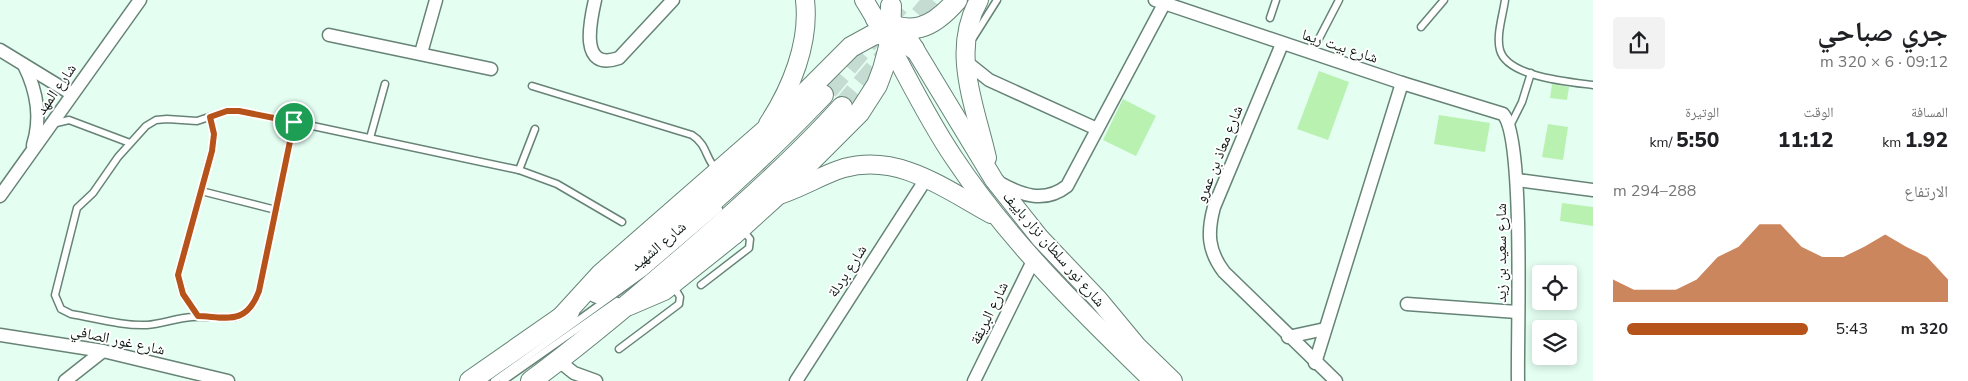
<!DOCTYPE html>
<html lang="ar">
<head>
<meta charset="utf-8">
<style>
  :root { --surface:#fff; --page:#f2f2f2; --text:#202124; --muted:#757577; --accent:#b6531a }
  body { margin:0; font-family:"Nunito Sans","Noto Naskh Arabic",sans-serif; background:var(--page); color:var(--text); direction:rtl; height:100vh; display:flex; flex-direction:column; font-size:19px; white-space:nowrap }
  * { box-sizing:border-box; margin:0 }
  p { font-size:16px; color:var(--muted) }
  .icon { flex:none; width:28px; height:28px; fill:none; stroke:currentColor; stroke-width:2; stroke-linecap:round; stroke-linejoin:round }
  .map { position:relative; flex:1; overflow:hidden; direction:ltr }
  .panel { display:flex; flex-direction:column; background:var(--surface); width:375px }
  .panel>* { flex:none }
  .buttons { position:absolute; left:1532px; top:265px; display:grid; gap:10px }
  .buttons a { display:grid; place-items:center; width:45px; height:45px; border-radius:5px; background:var(--surface); box-shadow:0 2px 8px #0003; font-size:25px }
  .pin { position:absolute; display:grid; place-items:center; width:42px; height:42px; color:#fff; margin:-21px; border:2px solid #fff; border-radius:50%; box-shadow:0 1px 5px #0007 }
  .round { display:grid; place-items:center; flex:none; width:52px; height:52px; border-radius:5px; background:var(--page) }
  .overview { display:flex; align-items:center; justify-content:space-between; height:85px; padding:0 20px }
  h1 { font-size:28px; font-weight:800; line-height:38px }
  .stats { display:grid; grid-template-columns:repeat(3,1fr); gap:8px; height:85px; padding:5px 20px }
  .stats div { display:grid; align-content:center }
  .stats b { font-size:21px; font-weight:800 }
  .stats small { font-size:14px; font-weight:400 }
  .stats p { font-size:14px }
  .chart { height:140px; padding:10px 20px }
  .chart p { display:flex; justify-content:space-between }
  .chart svg { width:100%; height:90px; margin-top:5px; fill:var(--accent); opacity:.7 }
  ul { padding:0 20px; list-style:none; font-size:16px }
  li { display:grid; grid-template-columns:80px 60px 1fr; align-items:center; height:38px }
  li i { height:12px; border-radius:6px; background:var(--accent) }
  main { display:flex; flex:1; min-height:0 }
  .map>svg:first-child { display:block }
</style>
</head>
<body>
<main>
<section class="panel">
<div class="overview"><div><h1>جري صباحي</h1><p>09:12 · 6 × 320 m</p></div><a class="round"><svg class="icon" aria-label="share" viewBox="0 0 24 24"><path d="M12 15V3M7 8l5-5 5 5M5 13v7h14v-7"/></svg></a></div>
<div class="stats">
<div><p>المسافة</p><b>1.92<small> km</small></b></div>
<div><p>الوقت</p><b>11:12</b></div>
<div><p>الوتيرة</p><b>5:50<small> /km</small></b></div>
</div>
<div class="chart"><p><span>الارتفاع</span>288–294 m</p>
<svg viewBox="0 0 160 44" preserveAspectRatio="none"><path d="M0 44V33L10 38L20 38L30 38L40 33L50 22L60 17L70 6L80 6L90 17L100 22L110 22L120 17L130 11L140 17L150 22L160 33V44z"/></svg>
</div>
<ul>
<li><b>320 m</b>5:43<i style="width:93%"></i></li>
</ul>
</section>
<div class="map">
<svg width="1593" height="381" viewBox="0 0 1593 381">
  <rect width="100%" height="100%" fill="#e4fef2"/>
  <g fill="#b9f1b1">
    <polygon points="1319,71 1349,82 1328,140 1297,129"/>
    <polygon points="1552,84 1569,87 1567,100 1550,98"/>
    <polygon points="1123,99 1156,116 1136,156 1103,140"/>
    <polygon points="1439,115 1490,123 1485,152 1434,144"/>
    <polygon points="1548,124 1568,127 1563,160 1542,157"/>
    <polygon points="1562,203 1593,207 1593,226 1560,221"/>
  </g>
  <g fill="none" stroke-linecap="round" stroke-linejoin="round">
    <g stroke="#c4dcd1" stroke-width="20" stroke-dasharray="20 10" stroke-linecap="butt">
      <polyline points="828,90 904,0"/>
      <polyline points="842,107 933,0"/>
    </g>
    <defs>
      <g id="service">
        <path d="M1505,0C1503,15 1496,35 1500,50C1507,77 1570,82 1593,85"/>
        <polyline points="1270,18 1276,0"/>
        <polyline points="1421,27 1444,0"/>
        <polyline points="973,38 997,0"/>
        <polyline points="1311,54 1339,0"/>
        <path d="M532,86L692,135C708,145 705,159 717,170"/>
        <path d="M227,111H239L294,122L259,291C245,330 222,314 192,317C176,318 162,324 147,325C122,326 95,318 71,314L61,309L55,295L77,208L93,193L118,157L146,126L156,120L167,119L197,121Z"/>
        <polyline points="294,122 519,170 557,184 622,222"/>
        <polyline points="52,124 69,120 130,143"/>
        <polyline points="1510,126 1522,102 1531,73"/>
        <polyline points="370,138 385,84"/>
        <polyline points="519,170 535,129"/>
        <polyline points="201,191 276,210"/>
        <polyline points="701,285 749,248 750,239 742,229"/>
        <polyline points="198,316 183,294 178,275 212,151 214,134 210,117"/>
        <polyline points="619,349 679,304 680,297 674,287"/>
        <polyline points="494,381 645,272 719,209"/>
        <polyline points="503,381 617,301"/>
      </g>
      <g id="minor">
        <path d="M595,0C590,22 579,72 619,58L673,0"/>
        <path d="M1155,0L1402,83L1503,114C1525,138 1517,337 1518,381"/>
        <polyline points="329,35 491,69"/>
        <path d="M1282,44L1214,207C1207,233 1208,251 1224,272L1336,381"/>
        <polyline points="0,50 72,94"/>
        <polyline points="421,53 436,0"/>
        <polyline points="964,60 989,80 1097,129"/>
        <path d="M24,65C37,91 42,117 33,145"/>
        <polyline points="1517,180 1593,190"/>
        <path d="M998,182C1021,195 1044,204 1067,186L1164,4"/>
        <polyline points="0,196 140,0"/>
        <polyline points="1407,304 1517,312"/>
        <polyline points="0,335 103,351 228,381"/>
        <polyline points="1288,337 1325,329"/>
        <polyline points="559,361 574,373 596,381"/>
        <polyline points="1315,363 1402,83"/>
        <polyline points="65,381 103,351"/>
        <polyline points="796,381 926,179"/>
        <polyline points="974,381 1034,259"/>
      </g>
      <g id="secondary">
        <path d="M864,0C896,51 920,108 954,158C1009,241 1081,311 1153,381"/>
        <path d="M979,0C950,51 975,105 987,158"/>
        <polyline points="908,38 994,180 1040,238 1098,299 1137,346 1173,381"/>
        <path d="M768,124C791,89 810,43 805,0"/>
        <path d="M776,196C800,189 821,175 844,168C899,153 945,189 991,214"/>
      </g>
      <g id="trunk">
        <path d="M876,19C911,37 932,29 957,0"/>
        <path d="M597,293C679,236 754,167 823,95"/>
        <polyline points="629,305 664,290 733,235 776,196 859,113 877,85 883,69 890,43 891,6"/>
        <polyline points="559,320 601,274 783,115 851,47 873,35 884,33 896,36 914,49"/>
        <polyline points="470,381 569,312"/>
        <path d="M531,381C588,339 642,293 696,246C747,202 797,157 842,107"/>
      </g>
    </defs>
    <use href="#service" stroke="#668376" stroke-width="9"/>
    <use href="#minor" stroke="#668376" stroke-width="15"/>
    <use href="#secondary" stroke="#668376" stroke-width="20"/>
    <use href="#trunk" stroke="#668376" stroke-width="22"/>
    <use href="#service" stroke="#fff" stroke-width="6"/>
    <use href="#minor" stroke="#fff" stroke-width="12"/>
    <use href="#secondary" stroke="#fff" stroke-width="18"/>
    <use href="#trunk" stroke="#fff" stroke-width="20"/>
  </g>
  <g fill="none" stroke-linecap="round" stroke-linejoin="round">
    <defs>
      <path id="route" d="M227,111H239L294,122L259,291C246,326 226,317 198,316L183,294L178,275L212,151L214,134L210,117Z"/>
    </defs>
    <use href="#route" stroke="#fff" stroke-width="10"/>
    <use href="#route" stroke="#b6531a" stroke-width="6"/>
  </g>
  <g text-anchor="middle" stroke-width="4" stroke-linejoin="round" paint-order="stroke">
    <g font-size="15" fill="#0e1914" stroke="#fff">
      <text transform="translate(1340 46) rotate(18)" y="5">شارع بيت ريما</text>
      <text transform="translate(56 89) rotate(-55)" y="5">شارع المهد</text>
      <text transform="translate(1219 154) rotate(-68)" y="5">شارع معاذ بن عمرو</text>
      <text transform="translate(658 246) rotate(-40)" y="5">شارع الشهيد</text>
      <text transform="translate(1054 249) rotate(49)" y="5">شارع نور سلطان نزار باييف</text>
      <text transform="translate(1501 253) rotate(-90)" y="5">شارع سعيد بن زيد</text>
      <text transform="translate(847 271) rotate(-57)" y="5">شارع بردلة</text>
      <text transform="translate(989 313) rotate(-64)" y="5">شارع البريقة</text>
      <text transform="translate(118 340) rotate(12)" y="5">شارع غور الصافي</text>
    </g>
  </g>
</svg>
<div class="buttons">
<a><svg class="icon" aria-label="locate" viewBox="0 0 24 24"><circle cx="12" cy="12" r="6"/><path d="M12 2v4M12 18v4M2 12h4M18 12h4"/></svg></a>
<a><svg class="icon" aria-label="layers" viewBox="0 0 24 24"><path d="M12 4l9 5-9 5-9-5zM3 14l9 5 9-5"/></svg></a>
</div>
<div class="pin" style="left:294px;top:122px;background:#1e9e55"><svg class="icon" aria-label="arrive" viewBox="0 0 24 24"><path d="M6 21V4h12l-3 4 3 4H6"/></svg></div>
</div>
</main>
</body>
</html>
